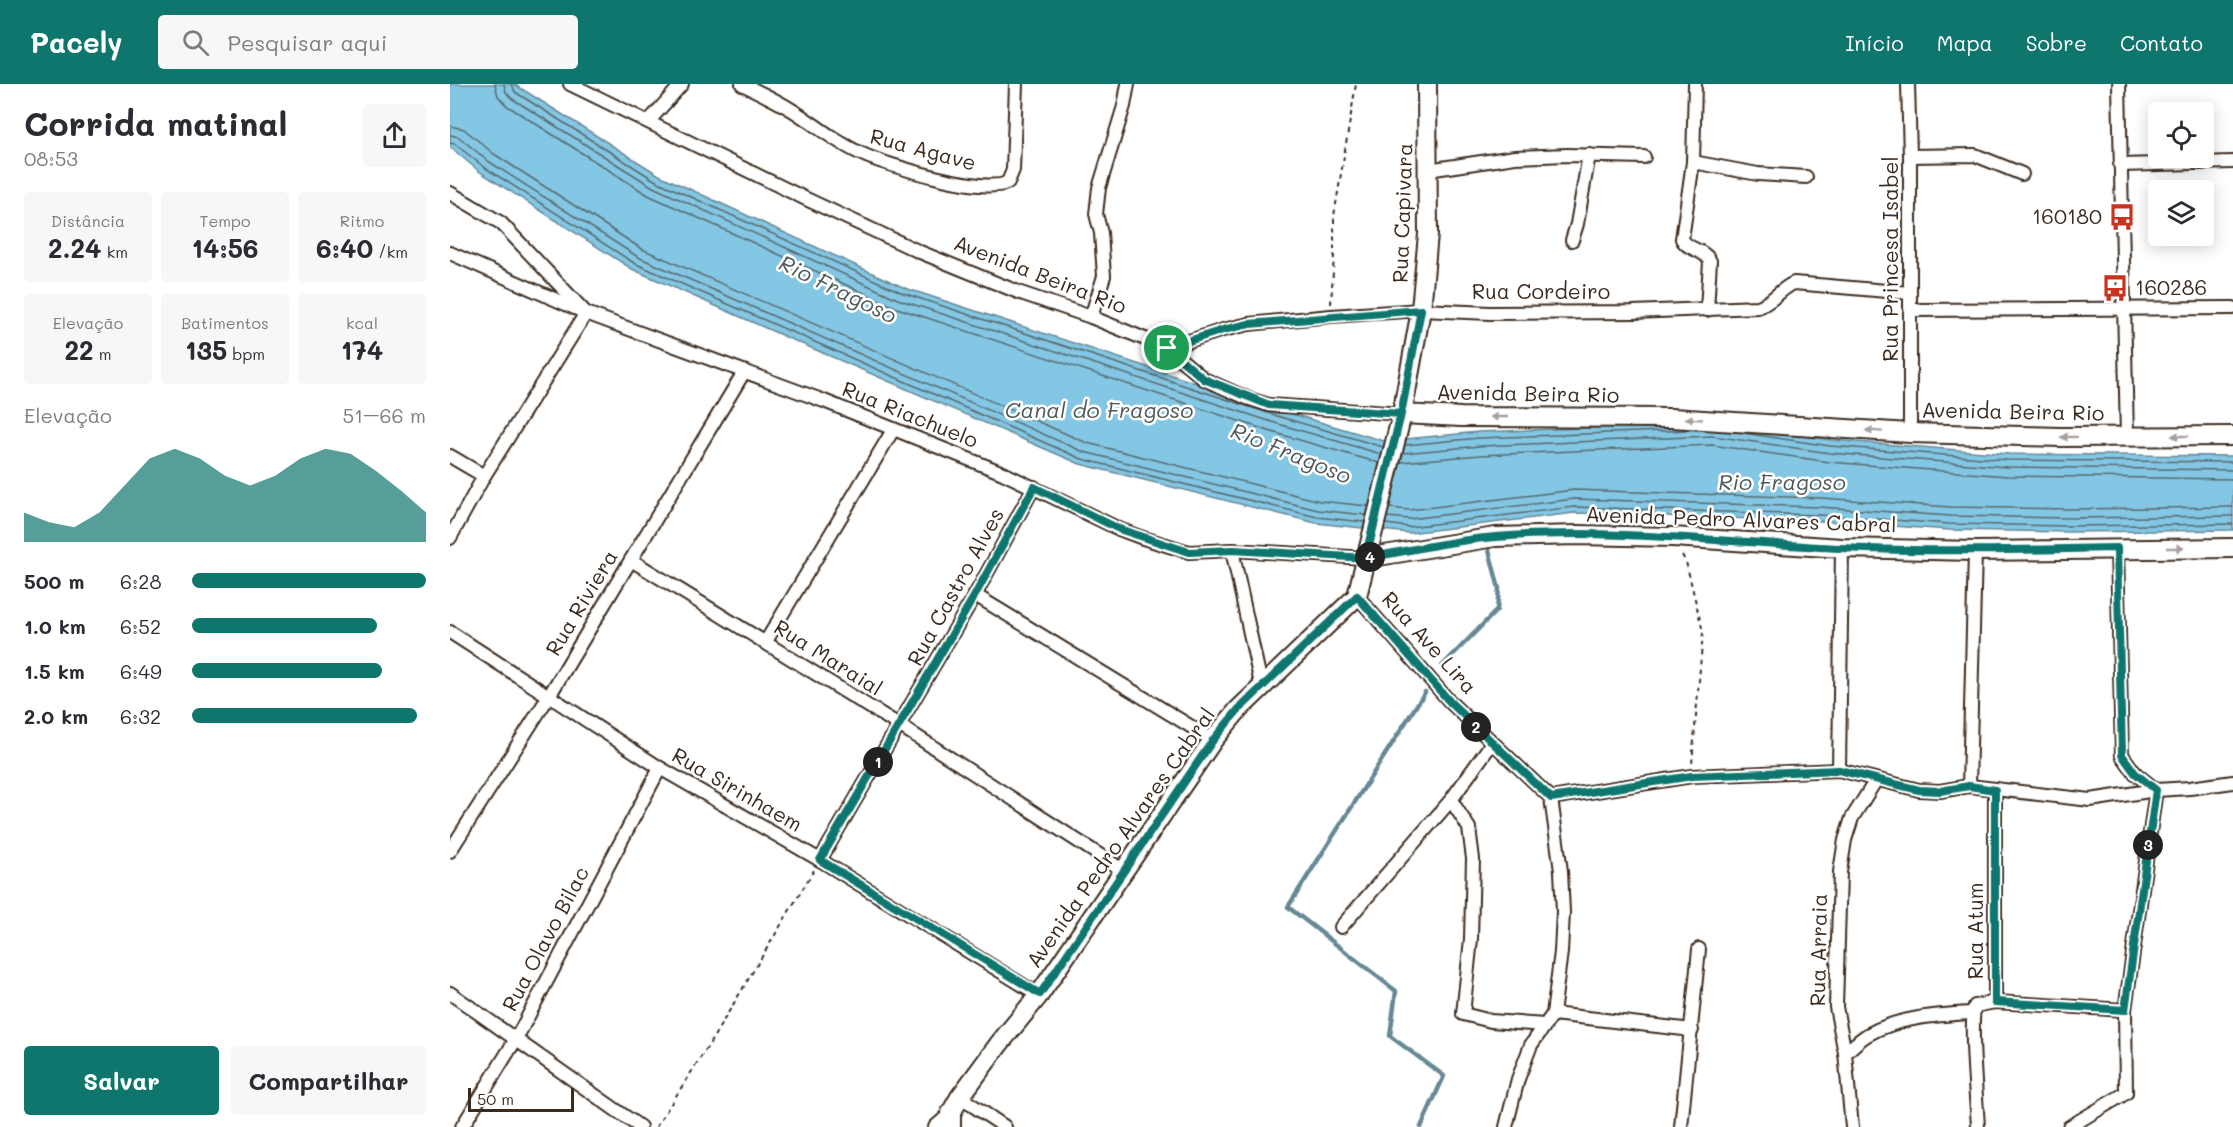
<!DOCTYPE html>
<html lang="pt">
<head>
<meta charset="utf-8">
<style>
  :root { --surface:#fff; --page:#f7f7f7; --text:#2b2b33; --muted:#7c7c81; --accent:#0f766e }
  body { margin:0; font-family:Mali,sans-serif; background:var(--page); color:var(--text); height:100vh; display:flex; flex-direction:column; font-size:22px; white-space:nowrap }
  * { box-sizing:border-box; margin:0 }
  p { font-size:20px; color:var(--muted) }
  .icon { flex:none; width:33px; height:33px; fill:none; stroke:currentColor; stroke-width:2; stroke-linecap:round; stroke-linejoin:round }
  .map { position:relative; flex:1; overflow:hidden }
  .details { display:flex; flex-direction:column; background:var(--surface); width:450px }
  .details>* { flex:none }
  .controls { position:absolute; left:1698px; top:18px; display:grid; gap:12px }
  .controls a { display:grid; place-items:center; width:66px; height:66px; border-radius:6px; background:var(--surface); box-shadow:0 3px 15px #0003; font-size:30px }
  .scale { position:absolute; left:18px; bottom:15px; width:106px; box-sizing:border-box; padding-left:6px; border:3px solid #3b2a1e; border-top:0; font-size:16px; line-height:21px; white-space:nowrap; color:#3b2a1e; -webkit-text-stroke:4px #fff; paint-order:stroke }
  .pin { position:absolute; display:grid; place-items:center; width:51px; height:51px; color:#fff; margin:-26px; border:3px solid #fff; border-radius:50%; box-shadow:0 2px 6px #0007 }
  .km { position:absolute; width:30px; height:30px; margin:-15px; border-radius:50%; background:#222; color:#fff; font-size:16px; line-height:30px; text-align:center }
  .round { display:grid; place-items:center; flex:none; width:63px; height:63px; border-radius:6px; background:var(--page) }
  .headline { display:flex; align-items:center; justify-content:space-between; height:102px; padding:0 24px }
  h1 { font-size:33px; font-weight:800; line-height:45px }
  .figures { display:grid; grid-template-columns:repeat(3,1fr); gap:9px; height:102px; padding:6px 24px }
  .figures div { display:grid; align-content:center; border-radius:6px; background:var(--page); text-align:center }
  .figures b { font-size:26px; font-weight:800 }
  .figures small { font-size:16px; font-weight:400 }
  .figures p { font-size:16px }
  .chart { height:168px; padding:12px 24px }
  .chart p { display:flex; justify-content:space-between }
  .chart svg { width:100%; height:108px; margin-top:6px; fill:var(--accent); opacity:.7 }
  .cta { display:flex; gap:12px; margin-top:auto; padding:12px 24px }
  .cta a { flex:1; height:69px; border-radius:6px; background:var(--accent); color:#fff; font-size:24px; font-weight:800; line-height:69px; text-align:center }
  .cta a+a { background:var(--page); color:var(--text) }
  ul { padding:0 24px; list-style:none; font-size:20px }
  li { display:grid; grid-template-columns:96px 72px 1fr; align-items:center; height:45px }
  li i { height:15px; border-radius:8px; background:var(--accent) }
  header { display:flex; align-items:center; gap:36px; box-sizing:border-box; height:84px; padding:0 30px; background:var(--accent); color:#fff }
  header strong { font-size:28px }
  nav { display:flex; gap:33px; margin-inline-start:auto; font-size:21px }
  .search { width:420px; height:54px; background:var(--page); display:flex; align-items:center; gap:15px; box-sizing:border-box; padding:0 21px; border-radius:6px; color:var(--muted); font-size:22px }
  main { display:flex; flex:1; min-height:0 }
  .map>svg:first-child { display:block }
</style>
</head>
<body>
<header>
<strong>Pacely</strong>
<div class="search"><svg class="icon" aria-label="search" viewBox="0 0 24 24"><circle cx="10" cy="10" r="6"/><path d="M15 15l6 6"/></svg>Pesquisar aqui</div>
<nav><a>Início</a><a>Mapa</a><a>Sobre</a><a>Contato</a></nav>
</header>
<main>
<section class="details">
<div class="headline"><div><h1>Corrida matinal</h1><p>08:53</p></div><a class="round"><svg class="icon" aria-label="share" viewBox="0 0 24 24"><path d="M12 15V3M7 8l5-5 5 5M5 13v7h14v-7"/></svg></a></div>
<div class="figures">
<div><p>Distância</p><b>2.24<small> km</small></b></div>
<div><p>Tempo</p><b>14:56</b></div>
<div><p>Ritmo</p><b>6:40<small> /km</small></b></div>
</div>
<div class="figures">
<div><p>Elevação</p><b>22<small> m</small></b></div>
<div><p>Batimentos</p><b>135<small> bpm</small></b></div>
<div><p>kcal</p><b>174</b></div>
</div>
<div class="chart"><p><span>Elevação</span>51–66 m</p>
<svg viewBox="0 0 160 44" preserveAspectRatio="none"><path d="M0 44V32L10 36L20 38L30 32L40 21L50 10L60 6L70 10L80 17L90 21L100 17L110 10L120 6L130 8L140 15L150 23L160 32V44z"/></svg>
</div>
<ul>
<li><b>500 m</b>6:28<i style="width:100%"></i></li>
<li><b>1.0 km</b>6:52<i style="width:79%"></i></li>
<li><b>1.5 km</b>6:49<i style="width:81%"></i></li>
<li><b>2.0 km</b>6:32<i style="width:96%"></i></li>
</ul>
<div class="cta"><a>Salvar</a><a>Compartilhar</a></div>
</section>
<div class="map">
<svg width="1783" height="1043" viewBox="0 0 1783 1043">
  <rect width="100%" height="100%" fill="#fff"/>
  <filter id="ink" filterUnits="userSpaceOnUse"><feTurbulence type="fractalNoise" baseFrequency=".0167" numOctaves="2"/><feDisplacementMap in="SourceGraphic" scale="12" xChannelSelector="R" yChannelSelector="G"/><feConvolveMatrix kernelMatrix="1 2 1 2 8 2 1 2 1" color-interpolation-filters="sRGB"/></filter>
  <g filter="url(#ink)">
    <polygon fill="#83c7e4" stroke="#668895" stroke-width="1.5" points="0,0 64,0 209,91 455,204 829,326 934,357 1029,348 1264,339 1381,356 1559,370 1783,372 1783,446 1620,448 1500,446 1370,437 1124,429 959,449 866,439 630,380 336,253 182,185 30,88 0,63"/>
    <g fill="none" stroke-linecap="round" stroke-linejoin="round">
      <g stroke="#58696d" stroke-width="1.5">
        <polyline points="45,0 48,12 56,21 198,111 447,224 822,348 929,379"/>
        <polyline points="54,0 56,8 61,14 203,103 450,216 825,339 931,370"/>
        <polyline points="62,0 65,8 206,97 453,209 827,332 933,363"/>
        <polyline points="0,42 14,45 44,70 192,165 637,359 870,417 918,422"/>
        <polyline points="0,51 9,53 38,77 188,173 634,368 868,426 916,431"/>
        <polyline points="0,59 5,60 34,83 184,179 632,375 867,433 914,438"/>
        <polyline points="1293,349 1380,362 1558,376 1783,378"/>
        <polyline points="955,361 1029,354 1240,346"/>
        <polyline points="953,369 1030,362 1263,352 1380,369 1557,383 1783,386"/>
        <polyline points="951,378 1031,371 1262,361 1379,378 1557,392 1783,395"/>
        <polyline points="940,424 959,426 1124,406 1371,414 1501,423 1620,425 1783,423"/>
        <polyline points="937,433 959,435 1124,415 1370,423 1500,432 1620,434 1783,432"/>
        <polyline points="936,440 959,443 1124,423 1370,431 1500,440 1620,442 1783,440"/>
      </g>
      <g stroke="#668895" stroke-width="4.5">
        <polyline points="992,582 1047,526 1049,505 1039,466"/>
        <polyline points="971,1043 994,992 940,952 946,907 838,823 975,608"/>
      </g>
      <defs>
        <g id="street">
          <polyline points="120,0 354,114 470,168 568,208 641,233 717,264 754,295 797,314 819,321 952,330"/>
          <path d="M292,0C309,8 326,16 342,26C365,40 386,59 412,70C435,81 538,112 558,98L563,86L566,0"/>
          <path d="M1245,0L1243,78L1232,155C1237,166 1254,165 1260,177L1257,226"/>
          <polyline points="1458,0 1460,72 1460,349"/>
          <polyline points="1669,0 1677,352"/>
          <polyline points="199,37 232,0"/>
          <polyline points="1460,72 1525,71 1572,90"/>
          <polyline points="1243,78 1308,90 1356,93"/>
          <polyline points="1670,81 1783,78"/>
          <polyline points="978,86 1065,73 1117,71 1194,73"/>
          <polyline points="0,109 51,139 136,229 34,392 0,454"/>
          <polyline points="1122,156 1127,140 1139,71"/>
          <polyline points="0,169 136,229 374,317 553,389 669,445 690,453 739,468 782,466 916,474"/>
          <polyline points="1461,226 1783,224"/>
          <polyline points="641,233 654,192 651,149 646,130 649,104 674,22 678,0"/>
          <path d="M717,264L773,246L799,240L881,232L971,226L1040,229L1183,228L1308,223C1323,218 1330,205 1344,199L1460,209"/>
          <polyline points="0,372 34,392"/>
          <polyline points="782,466 812,605"/>
          <polyline points="181,476 449,641 674,787"/>
          <polyline points="525,511 763,656"/>
          <polyline points="907,512 1000,618 1101,714 1111,787 1113,828 1111,868 1103,930 1081,961 1068,995 1056,1043"/>
          <polyline points="0,548 210,684 370,776 589,911"/>
          <polyline points="315,559 443,346"/>
          <polyline points="1389,686 1392,464"/>
          <polyline points="1519,702 1525,467"/>
          <polyline points="1545,706 1545,918"/>
          <polyline points="1101,714 1242,692 1389,686 1469,706 1490,707 1519,702 1640,716 1706,706 1740,704 1783,698"/>
          <polyline points="1001,716 1019,744 1023,775 1021,855 1013,930 1041,937 1095,941"/>
          <polyline points="0,767 99,612 294,288"/>
          <polyline points="370,776 525,511 584,403"/>
          <polyline points="891,843 1001,716 1042,659"/>
          <polyline points="0,909 190,1043"/>
          <polyline points="1103,930 1242,946"/>
          <path d="M1395,969C1402,963 1409,956 1417,951C1448,933 1488,931 1523,929"/>
          <polyline points="510,1013 555,1043"/>
          <polyline points="12,1043 66,955 210,684"/>
          <polyline points="485,1043 501,1029"/>
          <polyline points="1231,1043 1249,865"/>
          <polyline points="1402,1043 1395,969 1386,923 1390,788 1395,756 1402,734 1426,696"/>
          <path d="M1528,1043C1527,1021 1519,937 1525,922L1545,918L1675,926"/>
          <polyline points="1619,1043 1676,1009 1675,926 1706,706 1685,689 1672,671 1667,464"/>
        </g>
        <g id="secondary">
          <polyline points="952,330 1011,333 1222,334 1460,349 1611,353 1783,352"/>
          <polyline points="916,474 1045,453 1128,451 1223,453 1392,464 1525,467 1783,464"/>
          <polyline points="501,1043 501,1029 510,1013 549,960 589,911 763,656 788,626 907,512 952,330 971,226 978,150 977,0"/>
        </g>
      </defs>
      <use href="#street" stroke="#3b2a1e" stroke-width="16"/>
      <use href="#secondary" stroke="#3b2a1e" stroke-width="22"/>
      <g stroke="#3b2a1e" stroke-width="2" stroke-dasharray="4.5 4.5" stroke-linecap="butt">
        <polyline points="881,220 884,171 884,132 906,0"/>
        <polyline points="1232,471 1236,478 1253,548 1242,680"/>
        <polyline points="206,1043 260,959 364,786"/>
      </g>
      <use href="#street" stroke="#fff" stroke-width="12"/>
      <use href="#secondary" stroke="#fff" stroke-width="18"/>
    </g>
    <defs><path id="oneway-solid" d="M-6-.8H1V-3.2L6.5 0L1 3.2V.8H-6Z" transform="scale(1.5)"/></defs>
    <g fill="#a79f9a">
      <use href="#oneway-solid" transform="translate(1049 333) rotate(-180)"/>
      <use href="#oneway-solid" transform="translate(1244 335) rotate(-177)"/>
      <use href="#oneway-solid" transform="translate(1424 347) rotate(-176)"/>
      <use href="#oneway-solid" transform="translate(1730 352) rotate(180)"/>
      <use href="#oneway-solid" transform="translate(1619 353) rotate(179)"/>
      <use href="#oneway-solid" transform="translate(1725 464)"/>
    </g>
  </g>
  <g fill="none" stroke-linecap="round" stroke-linejoin="round" filter="url(#ink)">
    <defs>
      <path id="route" d="M717,264L754,295L819,321L951,330L916,474L783,466L739,468L669,445L584,403L525,511L370,776L590,910L763,656L788,626L907,512L1000,618L1101,714L1242,692L1389,686L1469,706L1490,707L1519,702L1545,706V918L1675,926L1706,706L1685,689L1672,671L1667,464C1575,466 1482,468 1390,464C1276,458 1160,444 1046,453C1002,456 959,467 916,474L918,462L951,330L971,226L799,240L773,246L717,264"/>
    </defs>
    <use href="#route" stroke="#fff" stroke-width="12"/>
    <use href="#route" stroke="#0f766e" stroke-width="8"/>
  </g>
  <defs>
    <symbol id="bus-bare" viewBox="-9 -9 18 18"><path d="M-5-6H5V4H4V6H2V4H-2V6H-4V4H-5ZM-3.5-4V0h7V-4ZM-3.5 1.2v1.5H-2V1.2ZM2 1.2v1.5H3.5V1.2Z" fill="#c8321e" stroke="#fff" stroke-width="2.5" paint-order="stroke"/></symbol>
  </defs>
  <g fill-rule="evenodd">
    <use href="#bus-bare" x="1653" y="114" width="38" height="38"/>
    <use href="#bus-bare" x="1646" y="185" width="38" height="38"/>
  </g>
  <g text-anchor="middle" stroke-width="5" stroke-linejoin="round" paint-order="stroke">
    <g font-size="21" fill="#3b2a1e" stroke="#fff">
      <text transform="translate(473 66) rotate(15)" y="7">Rua Agave</text>
      <text transform="translate(953 129) rotate(-88)" y="7">Rua Capivara</text>
      <text transform="translate(1441 175) rotate(-90)" y="7">Rua Princesa Isabel</text>
      <text transform="translate(590 191) rotate(21)" y="7">Avenida Beira Rio</text>
      <text x="1091" y="215">Rua Cordeiro</text>
      <text transform="translate(1078 310) rotate(1)" y="7">Avenida Beira Rio</text>
      <text transform="translate(1563 328) rotate(1)" y="7">Avenida Beira Rio</text>
      <text transform="translate(460 331) rotate(22)" y="7">Rua Riachuelo</text>
      <text transform="translate(1291 436) rotate(2)" y="7">Avenida Pedro Alvares Cabral</text>
      <text transform="translate(506 503) rotate(-61)" y="7">Rua Castro Alves</text>
      <text transform="translate(132 519) rotate(-59)" y="7">Rua Riviera</text>
      <text transform="translate(979 559) rotate(48)" y="7">Rua Ave Lira</text>
      <text transform="translate(378 574) rotate(32)" y="7">Rua Maraial</text>
      <text transform="translate(287 706) rotate(30)" y="7">Rua Sirinhaem</text>
      <text transform="translate(671 754) rotate(-55)" y="7">Avenida Pedro Alvares Cabral</text>
      <text transform="translate(1526 847) rotate(-90)" y="7">Rua Atum</text>
      <text transform="translate(96 855) rotate(-62)" y="7">Rua Olavo Bilac</text>
      <text transform="translate(1369 866) rotate(-89)" y="7">Rua Arraia</text>
    </g>
    <g font-size="21" fill="#3b2a1e" stroke="#fff" text-anchor="end">
      <text x="1652" y="140">160180</text>
      <text x="1685" y="211" text-anchor="start">160286</text>
    </g>
    <g font-size="22" font-style="italic" fill="#515959" stroke="#fff">
      <text transform="translate(388 205) rotate(26)" y="8">Rio Fragoso</text>
      <text x="649" y="334">Canal do Fragoso</text>
      <text transform="translate(841 369) rotate(22)" y="8">Rio Fragoso</text>
      <text x="1332" y="406">Rio Fragoso</text>
    </g>
  </g>
</svg>
<div class="controls">
<a><svg class="icon" aria-label="locate" viewBox="0 0 24 24"><circle cx="12" cy="12" r="6"/><path d="M12 2v4M12 18v4M2 12h4M18 12h4"/></svg></a>
<a><svg class="icon" aria-label="layers" viewBox="0 0 24 24"><path d="M12 4l9 5-9 5-9-5zM3 14l9 5 9-5"/></svg></a>
</div>
<div class="scale">50 m</div>
<div class="pin" style="left:717px;top:264px;background:#1e9e55"><svg class="icon" aria-label="arrive" viewBox="0 0 24 24"><path d="M6 21V4h12l-3 4 3 4H6"/></svg></div>
<b class="km" style="left:428px;top:678px">1</b>
<b class="km" style="left:1026px;top:643px">2</b>
<b class="km" style="left:1698px;top:761px">3</b>
<b class="km" style="left:920px;top:473px">4</b>
</div>
</main>
</body>
</html>
